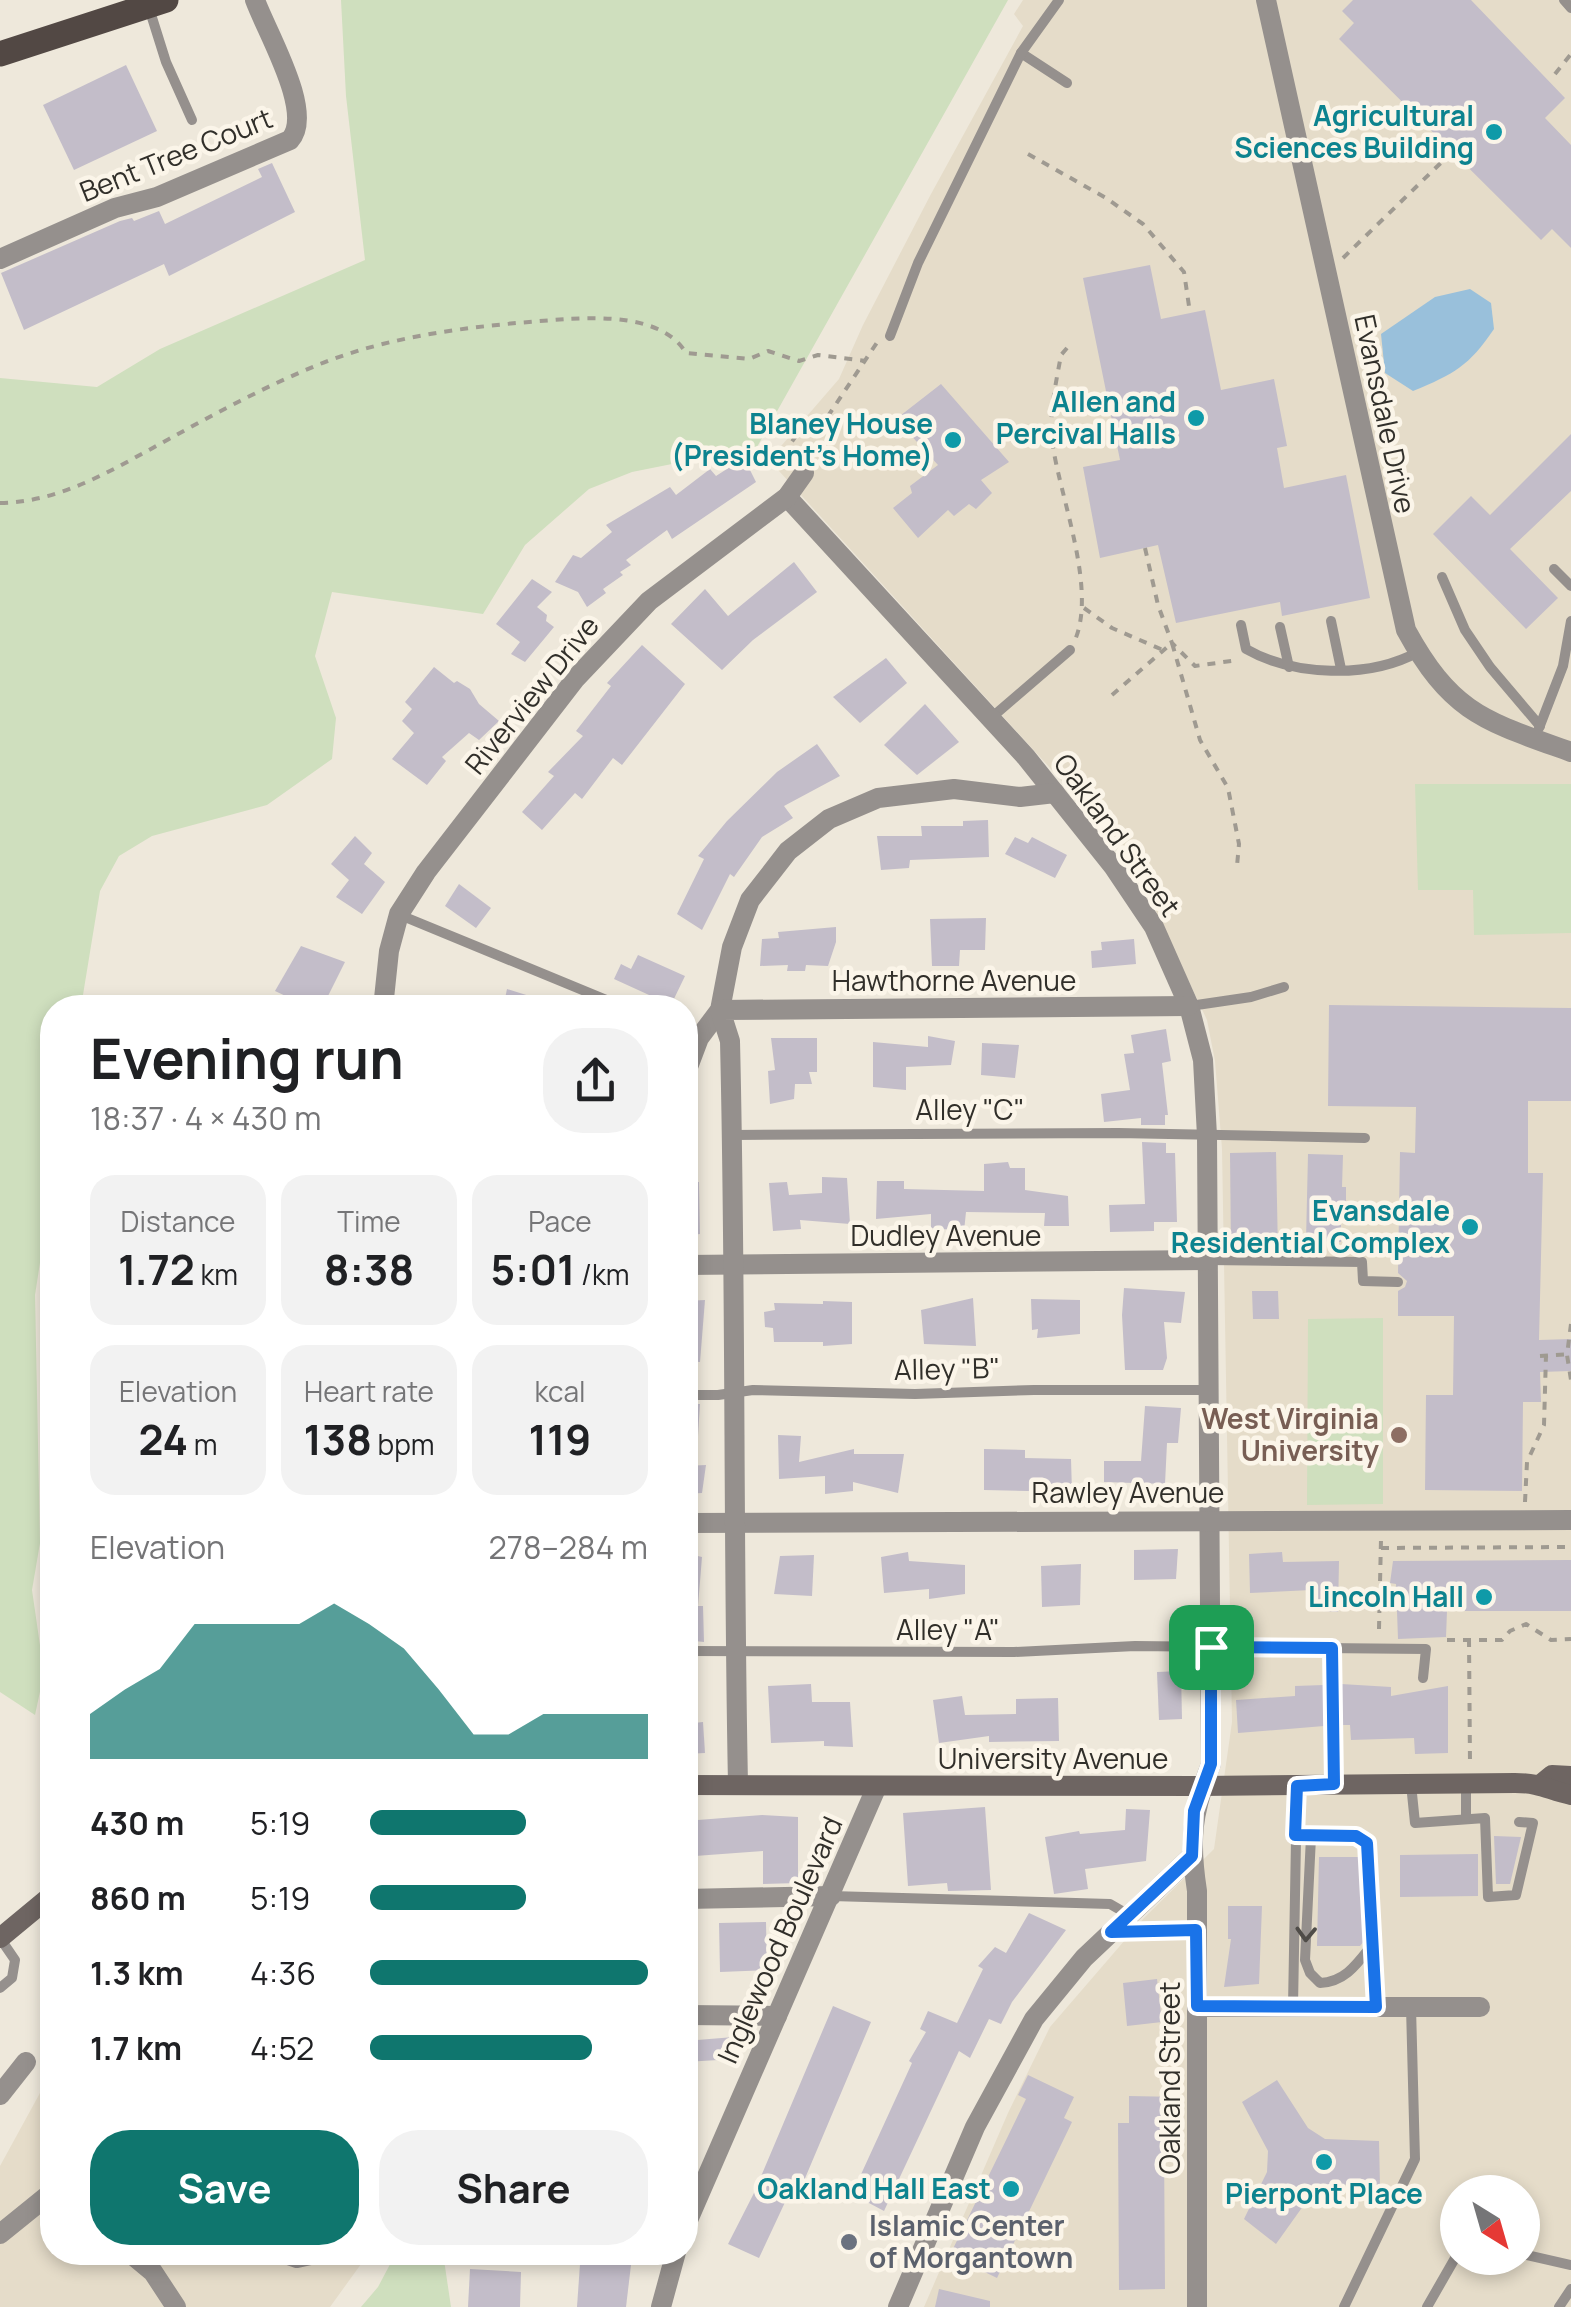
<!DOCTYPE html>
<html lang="en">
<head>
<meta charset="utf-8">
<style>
  :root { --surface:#fff; --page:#f2f2f2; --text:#202124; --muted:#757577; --accent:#0f766e }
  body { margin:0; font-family:Manrope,sans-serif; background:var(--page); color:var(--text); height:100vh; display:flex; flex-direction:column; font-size:38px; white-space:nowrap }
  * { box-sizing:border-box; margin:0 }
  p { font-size:32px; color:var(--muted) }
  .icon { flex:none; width:55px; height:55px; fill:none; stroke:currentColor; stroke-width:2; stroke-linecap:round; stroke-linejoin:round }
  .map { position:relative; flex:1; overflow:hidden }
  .sheet { position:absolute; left:40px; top:995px; width:658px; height:1270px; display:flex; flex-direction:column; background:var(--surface); border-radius:40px; box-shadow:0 5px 15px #0003 }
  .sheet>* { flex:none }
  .needle { width:65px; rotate:143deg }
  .fabs { position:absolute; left:1440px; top:2175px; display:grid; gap:20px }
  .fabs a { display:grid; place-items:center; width:100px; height:100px; border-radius:50%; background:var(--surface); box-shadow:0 5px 15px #0003; font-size:50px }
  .pin { position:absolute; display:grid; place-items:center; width:85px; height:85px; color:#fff; margin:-42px; border-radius:20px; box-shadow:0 5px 15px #0006 }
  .round { display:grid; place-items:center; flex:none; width:105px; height:105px; border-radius:40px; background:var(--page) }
  .overview { display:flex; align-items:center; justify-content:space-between; height:170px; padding:0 50px }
  h1 { font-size:55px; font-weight:700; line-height:75px }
  .metrics { display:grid; grid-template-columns:repeat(3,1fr); gap:15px; height:170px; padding:10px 50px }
  .metrics div { display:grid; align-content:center; border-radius:25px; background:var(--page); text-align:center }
  .metrics b { font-size:42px; font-weight:700 }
  .metrics small { font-size:28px; font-weight:400 }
  .metrics p { font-size:28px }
  .chart { height:280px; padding:20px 50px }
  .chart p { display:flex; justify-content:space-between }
  .chart svg { width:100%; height:180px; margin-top:10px; fill:var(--accent); opacity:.7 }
  .cta { display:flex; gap:20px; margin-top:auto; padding:20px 50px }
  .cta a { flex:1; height:115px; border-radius:40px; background:var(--accent); color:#fff; font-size:40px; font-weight:700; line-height:115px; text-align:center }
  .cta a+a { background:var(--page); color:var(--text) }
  ul { padding:0 50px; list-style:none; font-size:32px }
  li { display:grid; grid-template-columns:160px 120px 1fr; align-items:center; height:75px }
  li i { height:25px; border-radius:12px; background:var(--accent) }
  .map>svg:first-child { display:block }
</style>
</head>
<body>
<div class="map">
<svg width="1571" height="2307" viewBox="0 0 1571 2307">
  <rect width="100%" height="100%" fill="#eee8db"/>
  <g fill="#e5dcc9" fill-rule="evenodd">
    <path d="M1023,0H1571V2307H924L1008,2113L1050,2027L1144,1918L1214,1849L1232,1722L1222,1149L1215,1061L1207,1020L1143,884L1092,814L769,460L839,379L863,325L931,194L1023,26L1014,14ZM1458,2192H1522V2258H1458Z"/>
    <polygon points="52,2071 52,2252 369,2253 330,2307 0,2307 0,2166"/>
  </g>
  <g fill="#cfdfbe">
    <polygon points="341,0 1008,0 757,447 632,472 589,489 525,545 483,614 332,592 315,656 336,718 332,759 267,805 152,836 119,856 100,891 81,1007 52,1008 52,1185 35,1295 40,1543 32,1590 44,1673 35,1715 0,1692 0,378 97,387 160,349 365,260 346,96"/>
    <polygon points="1415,784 1571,784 1571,933 1474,935 1473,890 1418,890"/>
    <polygon points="1383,1318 1383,1504 1307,1505 1308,1319"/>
    <polygon points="396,2253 443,2253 451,2307 361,2307 378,2287"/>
  </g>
  <path fill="#99c0db" d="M1470,289L1491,303L1494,329C1469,366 1454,374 1413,391L1385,373L1381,334L1435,297Z"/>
  <g fill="#c3bdc9">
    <polygon points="1353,0 1471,0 1565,98 1545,118 1571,145 1571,248 1552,229 1541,240 1339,39 1354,23 1342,11"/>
    <polygon points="126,65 157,131 74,170 43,105"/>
    <polygon points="272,163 295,212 169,276 164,264 24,330 1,273 120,221 132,218 134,221 159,211 165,224 262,177 258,169"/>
    <polygon points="1150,265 1161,319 1205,310 1221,390 1274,379 1287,446 1277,448 1284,488 1346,475 1370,598 1282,616 1280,602 1176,623 1158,545 1100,558 1083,467 1120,460 1083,278"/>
    <polygon points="941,384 1009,462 981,480 992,493 976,509 969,504 954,516 948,510 918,538 893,508 912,493 910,486 938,465 896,419"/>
    <polygon points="1571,434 1571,491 1510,549 1558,598 1526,629 1433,534 1471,496 1490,515"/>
    <polygon points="744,458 756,482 672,539 667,530 626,560 631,565 620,572 623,575 603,589 606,593 587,607 578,592 555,582 573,555 581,558 612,532 606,525 670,487 676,495 710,469 716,476"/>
    <polygon points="794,562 817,592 753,640 722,670 671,624 705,589 728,616"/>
    <polygon points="532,579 552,592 537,607 547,615 546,621 554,627 525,662 511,654 520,642 496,624"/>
    <polygon points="642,645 685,684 622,765 613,758 582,799 575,793 542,830 522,812 554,776 548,772 583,736 576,731 611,686 607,683"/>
    <polygon points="886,658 907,683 860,723 833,697"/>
    <polygon points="434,667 454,683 457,681 470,689 479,704 499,721 479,740 469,733 442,757 446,761 427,785 392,759 414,733 402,721 412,709 405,702"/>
    <polygon points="925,704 959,742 917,775 884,745"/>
    <polygon points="817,744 840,776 784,806 793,818 762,837 734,877 730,874 702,930 677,914 704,859 698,856 727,821 777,772"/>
    <polygon points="988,820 989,857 910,860 909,868 881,870 877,836 922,836 921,826 963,826 963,821"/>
    <polygon points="355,836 372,853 364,864 385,882 362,914 336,897 349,880 331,864"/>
    <polygon points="1015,837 1028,843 1032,837 1067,855 1055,878 1005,854"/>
    <polygon points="459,884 491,908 476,928 445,906"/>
    <polygon points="986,918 985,950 960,950 959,966 932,966 930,919"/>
    <polygon points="836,927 836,942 828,966 806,965 805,971 787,971 788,965 760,966 762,939 779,938 778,932"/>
    <polygon points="1134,939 1136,964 1092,968 1091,951 1102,950 1101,942"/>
    <polygon points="301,946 345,962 322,1008 311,1008 275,991"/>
    <polygon points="638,955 685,976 671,1005 614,979 621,964 631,969"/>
    <polygon points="507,989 555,1004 554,1008 503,1008"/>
    <polygon points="1329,1005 1571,1008 1571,1101 1528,1101 1528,1173 1543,1173 1539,1340 1571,1339 1571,1371 1540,1372 1541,1402 1523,1402 1522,1491 1425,1490 1426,1395 1453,1395 1454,1316 1398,1316 1398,1291 1405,1287 1407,1281 1398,1273 1400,1152 1415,1153 1416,1107 1328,1106"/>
    <polygon points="1166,1029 1171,1061 1162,1063 1168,1115 1165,1115 1165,1125 1141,1125 1141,1118 1104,1122 1101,1094 1130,1090 1124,1054 1134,1053 1131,1035"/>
    <polygon points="928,1036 955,1041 951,1065 906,1067 906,1090 873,1087 873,1042 928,1047"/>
    <polygon points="771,1038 817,1038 817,1072 809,1072 812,1084 795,1084 794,1099 770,1104 768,1071 775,1070"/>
    <polygon points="982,1043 1019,1045 1015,1078 981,1075"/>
    <polygon points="1142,1142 1166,1143 1166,1153 1175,1153 1177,1222 1154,1222 1154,1231 1110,1232 1109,1205 1145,1204"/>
    <polygon points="1276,1152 1278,1252 1231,1252 1230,1153"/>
    <polygon points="1308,1154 1343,1155 1342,1187 1346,1187 1346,1206 1341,1206 1341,1242 1306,1241"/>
    <polygon points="1008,1162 1010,1168 1025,1168 1025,1190 1068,1196 1069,1226 1044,1226 1045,1213 966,1212 964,1231 931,1228 931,1214 876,1219 877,1181 904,1181 904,1189 984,1191 984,1164"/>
    <polygon points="822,1177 847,1178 850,1224 800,1220 801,1229 773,1231 769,1183 787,1182 789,1195 822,1193"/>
    <polygon points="685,1182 699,1182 700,1234 685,1236"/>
    <polygon points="1124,1288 1185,1292 1181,1323 1164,1322 1167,1358 1163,1370 1125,1370 1122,1315"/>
    <polygon points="1252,1291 1278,1291 1279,1319 1253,1319"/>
    <polygon points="973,1298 976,1346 924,1344 921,1310"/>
    <polygon points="1031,1299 1080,1300 1080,1334 1037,1338 1038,1329 1032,1330"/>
    <polygon points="705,1300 700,1362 685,1361 685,1301"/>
    <polygon points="823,1301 852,1302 852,1344 823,1346 823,1342 774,1342 773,1328 765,1327 764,1312 775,1310 774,1303 823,1304"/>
    <polygon points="685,1404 700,1404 697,1452 685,1452"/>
    <polygon points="1145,1406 1181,1408 1178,1443 1167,1443 1165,1484 1104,1482 1104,1461 1141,1461"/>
    <polygon points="778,1435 801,1436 799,1462 854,1449 854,1454 904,1454 898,1493 853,1482 853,1491 825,1494 825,1476 779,1479"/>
    <polygon points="984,1449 1025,1450 1025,1458 1071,1459 1072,1492 984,1490"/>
    <polygon points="706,1465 702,1493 685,1494 685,1466"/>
    <polygon points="1178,1549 1176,1579 1134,1580 1134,1550"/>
    <polygon points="908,1552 909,1561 965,1565 965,1594 929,1599 929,1589 884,1593 881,1557"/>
    <polygon points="1282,1552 1283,1562 1339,1561 1338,1612 1312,1610 1311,1590 1250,1593 1249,1554"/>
    <polygon points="685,1553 702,1557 698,1606 703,1606 704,1642 685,1640"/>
    <polygon points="814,1555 812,1596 774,1594 780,1556"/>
    <polygon points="1571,1560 1571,1611 1447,1611 1446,1637 1398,1639 1396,1584 1390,1583 1393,1561"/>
    <polygon points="1081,1564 1080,1605 1042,1607 1041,1566"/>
    <polygon points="1181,1671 1182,1719 1159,1720 1157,1672"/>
    <polygon points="811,1684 812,1702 850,1702 853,1747 824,1746 824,1741 771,1743 768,1686"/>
    <polygon points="1341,1684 1391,1687 1391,1696 1448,1686 1448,1753 1415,1754 1414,1738 1351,1740 1350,1725 1342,1725"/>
    <polygon points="1324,1685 1324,1726 1238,1733 1236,1700 1295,1696 1295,1686"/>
    <polygon points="962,1696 965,1715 1016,1714 1016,1699 1058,1698 1059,1741 989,1742 989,1736 939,1743 933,1700"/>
    <polygon points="703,1722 705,1753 685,1754 685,1724"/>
    <polygon points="985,1807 991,1890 948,1891 947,1883 908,1886 903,1813"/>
    <polygon points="1126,1809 1150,1810 1146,1861 1085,1869 1088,1889 1054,1894 1045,1837 1079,1831 1080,1834 1125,1830"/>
    <polygon points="762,1815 798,1817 798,1883 763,1884 763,1851 695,1856 695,1850 685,1850 685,1821"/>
    <polygon points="1494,1836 1521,1837 1510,1884 1496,1884"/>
    <polygon points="1478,1854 1478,1896 1400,1897 1400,1855"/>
    <polygon points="1319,1857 1359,1857 1364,1941 1360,1946 1317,1946"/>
    <polygon points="1228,1906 1262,1906 1259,1984 1224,1987 1231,1939 1228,1939"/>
    <polygon points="1029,1913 1066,1930 1012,2002 1001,2024 989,2019 970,2058 959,2051 884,2211 852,2194 912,2063 909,2061 926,2032 920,2029 928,2011 957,2023 983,1969 978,1966 995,1947 1006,1953"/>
    <polygon points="766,1922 767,1970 720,1972 719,1923"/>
    <polygon points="1157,1979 1162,2022 1127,2026 1123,1983"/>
    <polygon points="833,2006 871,2022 795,2202 787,2198 759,2258 728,2244 754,2193"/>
    <polygon points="734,2037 735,2059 685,2062 685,2041"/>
    <polygon points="1028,2075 1074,2097 1064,2118 1072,2122 997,2278 950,2255 1026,2099 1018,2095"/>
    <polygon points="1277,2080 1308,2128 1325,2139 1379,2141 1380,2186 1329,2184 1316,2188 1276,2244 1244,2219 1267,2172 1268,2151 1242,2102"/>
    <polygon points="1129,2096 1179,2097 1175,2140 1164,2140 1165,2289 1119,2290 1118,2123 1129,2123"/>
    <polygon points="580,2264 631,2265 626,2307 577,2307"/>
    <polygon points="470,2269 521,2272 520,2307 468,2307"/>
    <polygon points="939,2289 990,2301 990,2307 935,2307"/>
  </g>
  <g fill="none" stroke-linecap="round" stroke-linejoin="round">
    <g stroke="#9f9a91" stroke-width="4" stroke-dasharray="8 8" stroke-linecap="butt">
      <polyline points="1555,74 1571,54"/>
      <polyline points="1028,154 1106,198 1143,224 1184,272 1190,313"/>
      <polyline points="1343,258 1451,153"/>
      <path d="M1067,348L1061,355C1056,383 1049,413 1052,441C1060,498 1097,588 1075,640"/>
      <polyline points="784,466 778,461 801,429 820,428 878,341"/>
      <path d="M0,503C63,502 115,468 169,439C218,412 268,385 320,364C398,333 484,325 567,319C604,317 664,316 686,353L749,359L768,351L799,361L818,355L866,361"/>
      <polyline points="1145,548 1158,605 1172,643 1195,666 1238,660"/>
      <polyline points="1084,608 1112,628 1163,650"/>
      <polyline points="1112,695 1172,643 1200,740 1228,788 1239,844 1237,866"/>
      <polyline points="1571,1324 1567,1355 1571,1380"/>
      <polyline points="1540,1356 1571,1354"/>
      <polyline points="1525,1502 1527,1462 1544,1425 1546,1355"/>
      <polyline points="1381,1548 1571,1547"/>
      <polyline points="1379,1629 1381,1539"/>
      <polyline points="1469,1639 1470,1764"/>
      <polyline points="1447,1640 1502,1640 1510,1631 1526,1624 1551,1640 1571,1639"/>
    </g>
    <g stroke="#95908d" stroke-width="10">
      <polyline points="1564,0 1571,8"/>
      <polyline points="149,8 166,62 192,120"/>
      <polyline points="1021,53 1067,83"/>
      <polyline points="890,336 918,263 1021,53 1059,0"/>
      <polyline points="1554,569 1571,586"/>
      <polyline points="1442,577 1465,630 1490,667 1540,726"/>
      <polyline points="1331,621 1341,669"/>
      <path d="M1241,625L1246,649C1293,676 1369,679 1418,652"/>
      <polyline points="1280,627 1289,667"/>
      <polyline points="991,718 1070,650"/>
      <polyline points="1539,728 1563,666 1571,621"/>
      <polyline points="400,915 626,1008"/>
      <polyline points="1190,1006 1251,997 1284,987"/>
      <polyline points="732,1135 1118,1133 1365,1138"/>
      <polyline points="1208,1260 1362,1262 1363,1281 1398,1282"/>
      <polyline points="685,1395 718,1395 753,1390 915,1394 1034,1390 1210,1390"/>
      <polyline points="1332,1648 1334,1784"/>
      <polyline points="685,1651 1014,1652 1135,1646 1426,1649 1423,1678"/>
      <polyline points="1411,1784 1415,1823 1485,1818 1488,1897 1516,1895 1533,1823 1519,1822"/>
      <polyline points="1466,1784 1466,1819"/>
      <polyline points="1295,1835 1357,1836 1367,1843 1376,2006"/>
      <path d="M1311,1837L1305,1960L1310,1973L1320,1983C1345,1982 1357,1964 1372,1945"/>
      <polyline points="831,1896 1110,1904 1129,1915"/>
      <polyline points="1113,1932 1197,1930"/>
      <polyline points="0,1938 15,1960 12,1978 0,1988"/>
      <polyline points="1293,2006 1297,1785"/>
      <polyline points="1522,2254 1571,2265"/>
      <polyline points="1344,2307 1415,2159 1411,2007"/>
      <polyline points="1427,2307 1458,2253"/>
      <polyline points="1559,2307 1571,2289"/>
    </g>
    <g stroke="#95908d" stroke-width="20">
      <path d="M1266,0L1406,630C1452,714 1485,721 1571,752"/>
      <path d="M0,259L115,208L157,197L290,140C315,113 266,31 255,0"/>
      <path d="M787,497L1026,757L1113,866L1154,927L1189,1006L1203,1060L1207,1136L1211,1764C1192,1813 1189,1839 1197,1891V2307"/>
      <polyline points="383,1008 389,951 399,914 426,872 576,678 649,601 787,497 804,473"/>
      <polyline points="685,1075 699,1038 720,1010 732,947 750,900 788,851 829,819 878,798 954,789 1020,797 1055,793"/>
      <polyline points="685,1265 1208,1260"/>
      <polyline points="685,1523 1571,1520"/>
      <path d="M738,1784C733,1537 736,1289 730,1041L720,1010L1189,1006"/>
      <polyline points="685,1899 831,1896"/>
      <polyline points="1197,2007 1480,2007"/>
      <polyline points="685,2015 777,2016"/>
      <polyline points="0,2095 26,2062"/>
      <polyline points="685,2227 877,1786"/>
      <polyline points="0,2234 52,2192"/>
      <polyline points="129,2252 153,2272 176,2307"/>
      <polyline points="280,2252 297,2258 324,2252"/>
      <polyline points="661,2307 676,2252"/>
      <polyline points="898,2307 975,2127 1034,2019 1084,1958 1192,1856"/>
    </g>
    <g stroke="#6e6562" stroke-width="20">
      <polyline points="1541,1784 1552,1775 1571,1776"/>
      <path d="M685,1785L1202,1786L1515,1783C1541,1783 1548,1790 1571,1795"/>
      <polyline points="0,1938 52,1895"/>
    </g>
    <polyline stroke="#524844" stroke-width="25" points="0,54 166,0"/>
  </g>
  <defs><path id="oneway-chevron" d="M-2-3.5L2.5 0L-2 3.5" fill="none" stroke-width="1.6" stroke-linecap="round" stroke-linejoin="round" transform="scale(2.5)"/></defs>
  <use stroke="#4f4c48" href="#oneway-chevron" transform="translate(1306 1934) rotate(92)"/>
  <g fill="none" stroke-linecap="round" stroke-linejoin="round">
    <defs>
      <polygon id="route" points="1211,1647 1332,1648 1334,1784 1297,1786 1295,1835 1356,1836 1367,1843 1376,2007 1197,2006 1196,1930 1111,1932 1192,1856 1194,1811 1211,1764"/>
    </defs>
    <use href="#route" stroke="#fff" stroke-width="20"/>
    <use href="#route" stroke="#1a73e8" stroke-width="12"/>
  </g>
  <g fill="#0f9aa8" stroke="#fbf5e9" stroke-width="4">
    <circle cx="1494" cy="132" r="10"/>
    <circle cx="1196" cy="418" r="10"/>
    <circle cx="953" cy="440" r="10"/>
    <circle cx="1470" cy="1227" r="10"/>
    <circle cx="1484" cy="1597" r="10"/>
    <circle cx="1324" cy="2162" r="10"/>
    <circle cx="1011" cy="2189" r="10"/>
  </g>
  <circle fill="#8d6e63" stroke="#fbf5e9" stroke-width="4" cx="1399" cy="1435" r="10"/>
  <circle fill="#6b7280" stroke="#fbf5e9" stroke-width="4" cx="849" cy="2242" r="10"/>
  <g text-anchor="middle" stroke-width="9" stroke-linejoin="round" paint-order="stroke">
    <g font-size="28" font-weight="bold" fill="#0d838f" stroke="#fbf5e9" text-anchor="end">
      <text x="1474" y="126">Agricultural<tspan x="1474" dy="32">Sciences Building</tspan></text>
      <text x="1176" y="412">Allen and<tspan x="1176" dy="32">Percival Halls</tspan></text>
      <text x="933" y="434">Blaney House<tspan x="933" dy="32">(President’s Home)</tspan></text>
      <text x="1450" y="1221">Evansdale<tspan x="1450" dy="32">Residential Complex</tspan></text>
      <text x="1464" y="1607">Lincoln Hall</text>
      <text x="991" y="2199">Oakland Hall East</text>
      <text x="1324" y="2204" text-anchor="middle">Pierpont Place</text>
    </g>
    <g font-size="28" fill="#312f2a" stroke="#fbf5e9">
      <text transform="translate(176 155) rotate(-22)" y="10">Bent Tree Court</text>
      <text transform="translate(1385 414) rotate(78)" y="10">Evansdale Drive</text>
      <text transform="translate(532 695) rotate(-51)" y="10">Riverview Drive</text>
      <text transform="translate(1117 835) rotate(54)" y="10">Oakland Street</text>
      <text x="954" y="991">Hawthorne Avenue</text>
      <text x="970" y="1120">Alley "C"</text>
      <text x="946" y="1246">Dudley Avenue</text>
      <text transform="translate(947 1369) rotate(-1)" y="10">Alley "B"</text>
      <text x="1128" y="1503">Rawley Avenue</text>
      <text x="948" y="1640">Alley "A"</text>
      <text x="1053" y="1769">University Avenue</text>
      <text transform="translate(780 1940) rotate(-66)" y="10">Inglewood Boulevard</text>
      <text transform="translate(1170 2078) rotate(-90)" y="10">Oakland Street</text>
    </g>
    <g font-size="28" font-weight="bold" fill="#785e54" stroke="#fbf5e9" text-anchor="end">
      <text x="1379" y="1429">West Virginia<tspan x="1379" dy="32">University</tspan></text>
    </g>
    <g font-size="28" font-weight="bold" fill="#5b616d" stroke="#fbf5e9" text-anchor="start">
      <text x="869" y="2236">Islamic Center<tspan x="869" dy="32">of Morgantown</tspan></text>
    </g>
  </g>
</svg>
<div class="fabs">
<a><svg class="needle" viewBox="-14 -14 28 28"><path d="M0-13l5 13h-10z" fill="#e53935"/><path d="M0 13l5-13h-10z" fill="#757577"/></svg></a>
</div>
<div class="pin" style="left:1211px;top:1647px;background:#1e9e55"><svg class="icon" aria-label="arrive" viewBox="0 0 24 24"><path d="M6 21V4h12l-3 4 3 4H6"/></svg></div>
<section class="sheet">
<div class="overview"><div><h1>Evening run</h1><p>18:37 · 4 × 430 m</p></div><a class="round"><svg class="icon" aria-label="share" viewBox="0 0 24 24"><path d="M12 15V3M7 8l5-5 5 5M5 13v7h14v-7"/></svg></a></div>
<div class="metrics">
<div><p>Distance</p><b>1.72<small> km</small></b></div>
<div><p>Time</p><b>8:38</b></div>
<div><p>Pace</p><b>5:01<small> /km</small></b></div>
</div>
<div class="metrics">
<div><p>Elevation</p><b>24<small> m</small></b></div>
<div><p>Heart rate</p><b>138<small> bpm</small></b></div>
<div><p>kcal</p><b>119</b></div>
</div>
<div class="chart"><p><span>Elevation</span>278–284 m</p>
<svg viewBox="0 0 160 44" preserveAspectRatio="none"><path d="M0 44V33L10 27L20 22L30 11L40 11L50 11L60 11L70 6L80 11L90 17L100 27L110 38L120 38L130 33L140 33L150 33L160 33V44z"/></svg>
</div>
<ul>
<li><b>430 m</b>5:19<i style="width:56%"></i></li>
<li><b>860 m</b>5:19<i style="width:56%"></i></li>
<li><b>1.3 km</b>4:36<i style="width:100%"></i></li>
<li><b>1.7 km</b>4:52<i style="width:80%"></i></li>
</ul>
<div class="cta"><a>Save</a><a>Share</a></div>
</section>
</div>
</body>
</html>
